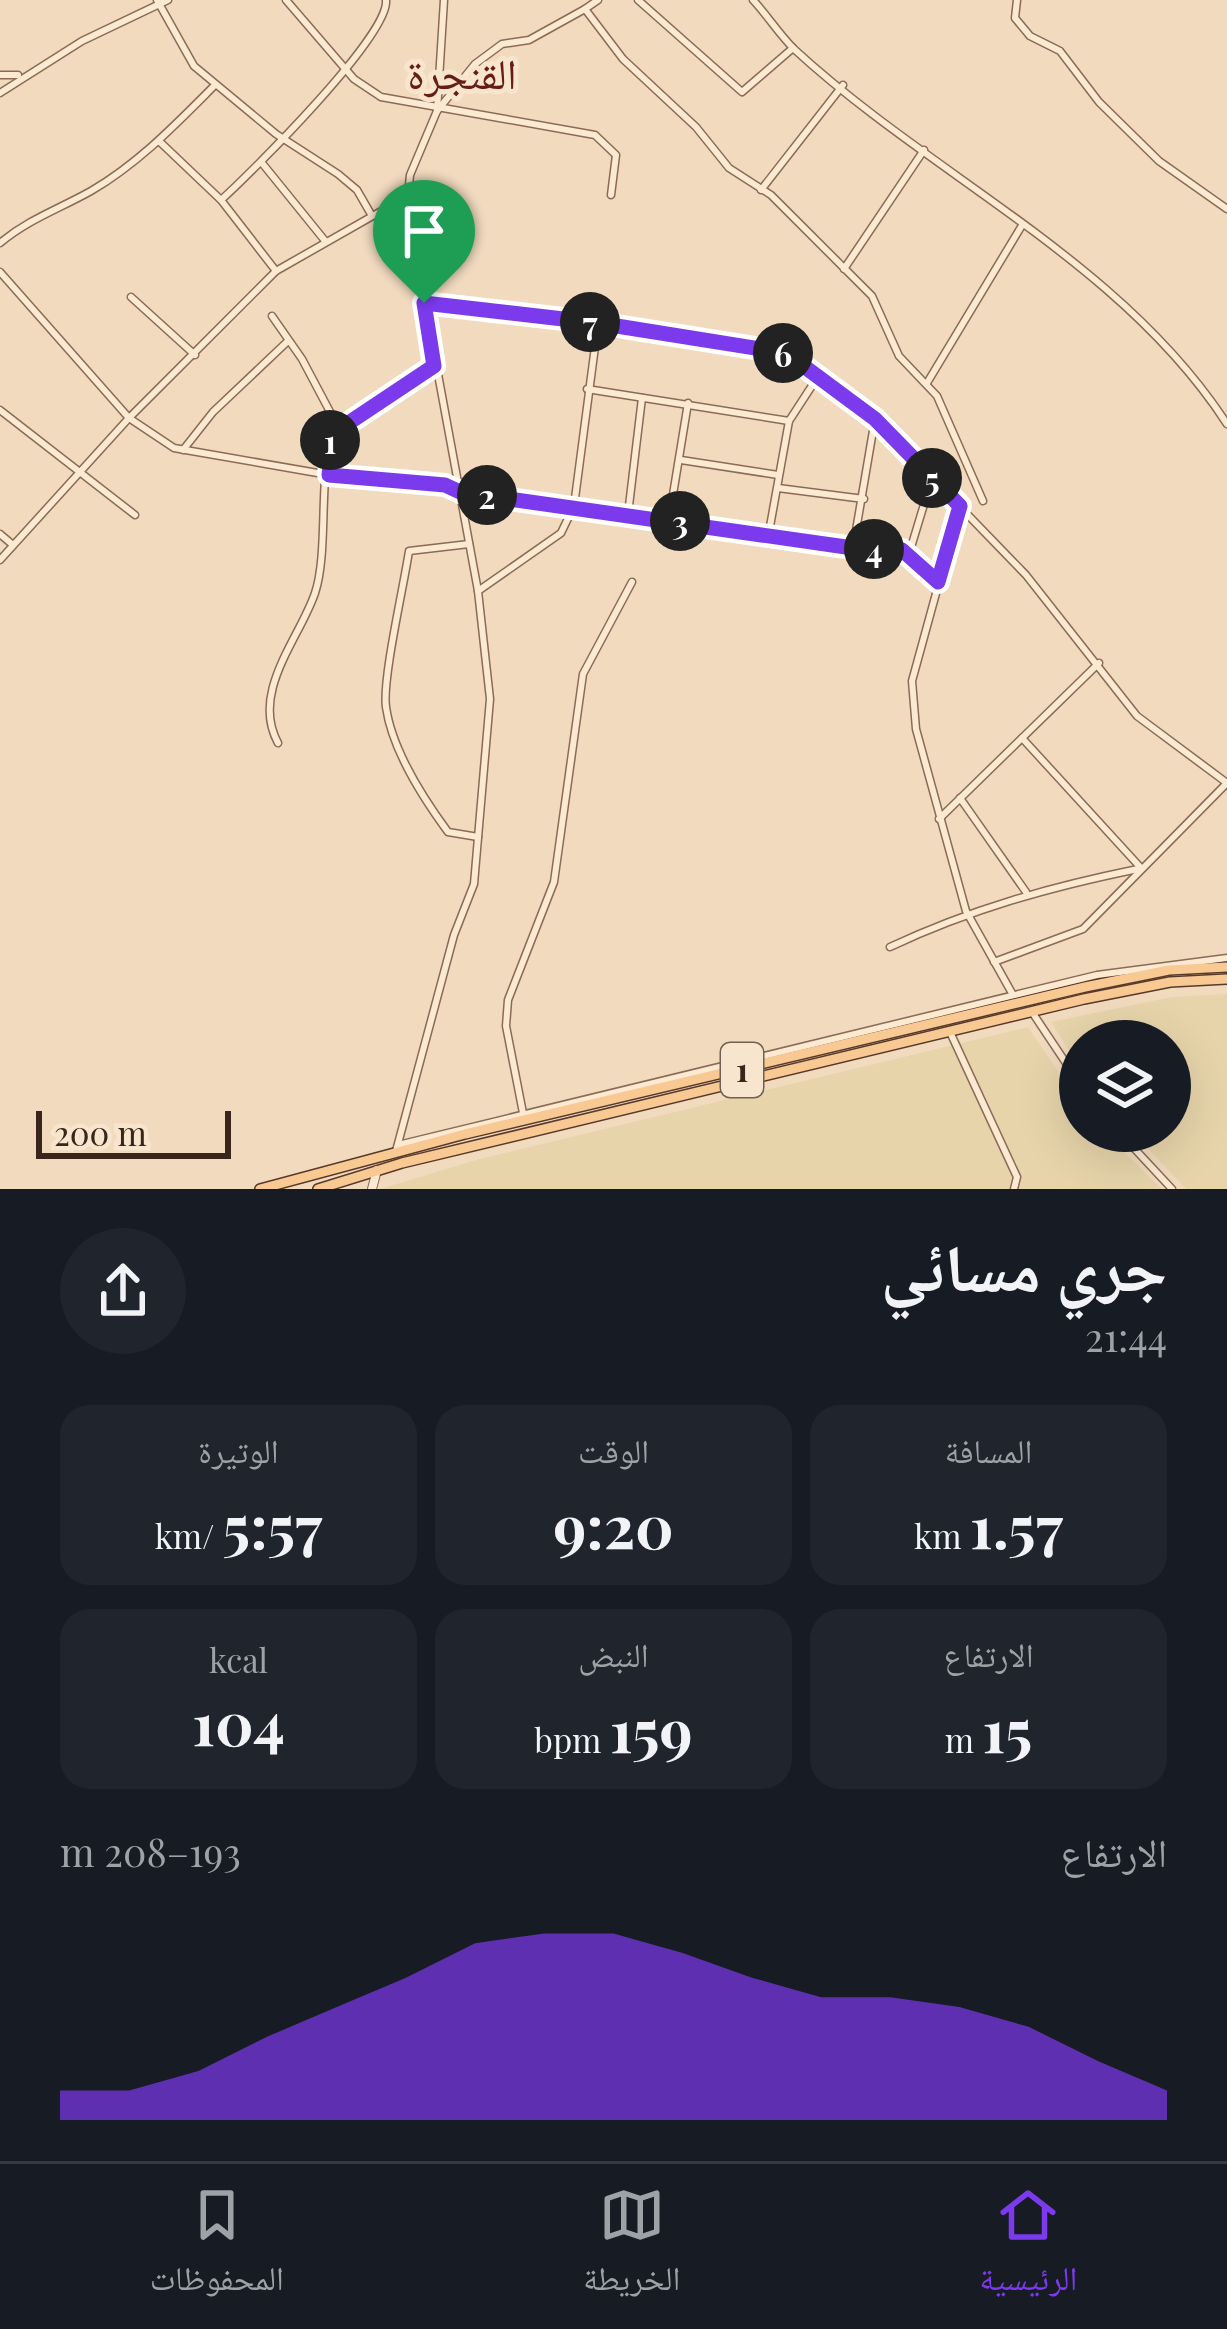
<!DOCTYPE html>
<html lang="ar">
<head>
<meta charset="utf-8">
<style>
  :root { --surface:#171b24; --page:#20242c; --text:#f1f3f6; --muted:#9ea1a6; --line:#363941; --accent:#7c3aed }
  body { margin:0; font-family:"Playfair Display","Noto Naskh Arabic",serif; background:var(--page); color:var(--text); direction:rtl; height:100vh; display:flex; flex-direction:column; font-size:45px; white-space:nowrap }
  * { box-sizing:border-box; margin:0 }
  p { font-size:39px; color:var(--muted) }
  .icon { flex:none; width:66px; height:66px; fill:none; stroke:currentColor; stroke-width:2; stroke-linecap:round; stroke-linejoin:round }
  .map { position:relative; height:1189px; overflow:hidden; direction:ltr }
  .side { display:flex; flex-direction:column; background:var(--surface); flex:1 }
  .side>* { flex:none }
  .fabs { position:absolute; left:1059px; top:1020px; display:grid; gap:24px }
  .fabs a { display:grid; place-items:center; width:132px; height:132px; border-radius:50%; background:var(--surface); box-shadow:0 12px 48px #0002; font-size:60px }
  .scale { position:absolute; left:36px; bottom:30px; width:195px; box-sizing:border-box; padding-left:12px; border:6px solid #39251b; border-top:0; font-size:33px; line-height:42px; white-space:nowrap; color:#39251b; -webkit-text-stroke:9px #f8e5ce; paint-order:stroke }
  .pin { position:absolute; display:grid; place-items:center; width:102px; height:102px; color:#fff; margin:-123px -51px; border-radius:50% 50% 50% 0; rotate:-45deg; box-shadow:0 0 12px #0007 }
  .pin .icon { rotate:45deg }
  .km { position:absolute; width:60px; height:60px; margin:-30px; border-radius:50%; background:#222; color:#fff; font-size:33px; line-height:60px; text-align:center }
  .round { display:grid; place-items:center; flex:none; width:126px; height:126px; border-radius:63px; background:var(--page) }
  .headline { display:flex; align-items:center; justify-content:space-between; height:204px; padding:0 60px }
  h1 { font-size:66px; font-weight:700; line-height:90px }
  .metrics { display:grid; grid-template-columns:repeat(3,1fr); gap:18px; height:204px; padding:12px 60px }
  .metrics div { display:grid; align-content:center; border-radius:30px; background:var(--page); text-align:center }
  .metrics b { font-size:60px; font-weight:700 }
  .metrics small { font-size:33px; font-weight:400 }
  .metrics p { font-size:33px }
  .chart { height:336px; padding:24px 60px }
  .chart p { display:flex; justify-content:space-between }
  .chart svg { width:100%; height:216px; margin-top:12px; fill:var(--accent); opacity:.7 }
  .dock { display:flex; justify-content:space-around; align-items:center; height:168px; border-top:3px solid var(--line); background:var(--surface); font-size:33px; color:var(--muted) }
  .dock a { display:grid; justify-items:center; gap:6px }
  .dock .current { color:var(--accent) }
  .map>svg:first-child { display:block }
</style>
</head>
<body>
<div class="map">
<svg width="1227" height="1189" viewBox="0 0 1227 1189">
  <rect width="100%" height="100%" fill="#f1dabe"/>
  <g fill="#e7d4ab">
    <polygon points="1227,994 1227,1189 1186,1189 1132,1131 1170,1131 1170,1041 1080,1041 1080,1067 1051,1022 1172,997"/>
    <polygon points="1028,1027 1080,1104 1080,1131 1103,1131 1162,1189 380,1189 476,1160"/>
  </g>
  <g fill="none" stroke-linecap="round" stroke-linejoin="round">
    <defs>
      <g id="minor">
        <polyline points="157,0 194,66 276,134 338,174 357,190 372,216"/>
        <polyline points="286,0 354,79 381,97 595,135 616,155 611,195"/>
        <polyline points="638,0 742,92 793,48"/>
        <path d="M753,0C767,15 779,34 794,49C934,178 1121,261 1227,424"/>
        <polyline points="1017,0 1015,18 1030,36 1060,51 1099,102 1159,161 1227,209"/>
        <polyline points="585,9 598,0"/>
        <polyline points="0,75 18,75"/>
        <polyline points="0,93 82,41 168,0"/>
        <polyline points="437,111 475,64 502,44 529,40 585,9 623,59 696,127 729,168 771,195 872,296 899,356 937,396 983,501"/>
        <polyline points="159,141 221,200 276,271"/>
        <polyline points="262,163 326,242"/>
        <polyline points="761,190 843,85"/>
        <path d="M221,200C252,172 390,35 386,0"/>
        <path d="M0,243C29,219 59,209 91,191C139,163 176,124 215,85"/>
        <polyline points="844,269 924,150"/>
        <polyline points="0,272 129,418 174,448 329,475 445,485 459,492 853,548 902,550 937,582"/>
        <polyline points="131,297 195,355"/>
        <polyline points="424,303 598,323 786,354 875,419 1026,575 1137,716 1227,783 1083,929 994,962"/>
        <polyline points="272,316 302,359 337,425"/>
        <polyline points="927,383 1021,227"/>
        <polyline points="587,389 789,421"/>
        <polyline points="0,410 135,515"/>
        <polyline points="337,425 347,425 434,366"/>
        <polyline points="183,450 213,412 288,341"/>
        <polyline points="681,460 778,475"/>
        <polyline points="778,488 864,499"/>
        <polyline points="960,506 912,681 916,729 966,911 1013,995"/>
        <polyline points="628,514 642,398"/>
        <polyline points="669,519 688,403"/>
        <polyline points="769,532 789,421 817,378"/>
        <polyline points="0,534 13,545"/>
        <path d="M469,544L409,551C404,585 382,680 386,707C392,750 423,798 448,832L478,837"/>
        <polyline points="853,548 875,419"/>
        <polyline points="909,554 932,478"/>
        <polyline points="0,560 129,418 276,271 406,197"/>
        <polyline points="478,591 561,533 574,506 598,324"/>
        <polyline points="1022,738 1141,868"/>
        <path d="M278,743C250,692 300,638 315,593C330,549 316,458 337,425"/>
        <polyline points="960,798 1026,892"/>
        <polyline points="939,819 1099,663"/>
        <path d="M890,947C971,909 1050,887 1138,869"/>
        <polyline points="1032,1012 1080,1084"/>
        <polyline points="950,1032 1017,1177 1014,1189"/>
        <polyline points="523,1113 506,1026 508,1000 554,882 583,674 632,582"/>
        <polyline points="1118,1131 1172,1189"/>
        <polyline points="398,1145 1097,975 1227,958"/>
        <polyline points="396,1151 454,935 474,884 490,699 478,591 407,206 410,175 437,111 444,0"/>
      </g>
      <polyline id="tertiary" points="372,1189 377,1170"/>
      <g id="primary">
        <polyline points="260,1189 465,1134 1085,987 1169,970 1227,967"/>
        <polyline points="318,1189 402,1163 1084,999 1170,982 1227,979"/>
      </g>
    </defs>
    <use href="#minor" stroke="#8b6a56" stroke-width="9"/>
    <use href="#tertiary" stroke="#8b6a56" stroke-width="10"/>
    <use href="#primary" stroke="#58392a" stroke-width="12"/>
    <use href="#minor" stroke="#fbe9d2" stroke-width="6"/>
    <use href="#tertiary" stroke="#fbe9d2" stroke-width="8"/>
    <use href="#primary" stroke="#f8c993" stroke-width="9"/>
  </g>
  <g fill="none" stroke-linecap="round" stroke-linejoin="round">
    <defs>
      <polygon id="route" points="424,303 598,323 786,353 875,419 960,506 938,582 902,550 853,548 460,492 445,485 329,475 334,428 347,424 434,366"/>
    </defs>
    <use href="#route" stroke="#fff" stroke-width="24"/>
    <use href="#route" stroke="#7c3aed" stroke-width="15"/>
  </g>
  <g text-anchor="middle" stroke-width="10" stroke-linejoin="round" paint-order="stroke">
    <rect fill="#f8e5ce" stroke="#725f51" stroke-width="3" x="721" y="1043" width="42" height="54" rx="9"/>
    <g font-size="33" font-weight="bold" fill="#39251b">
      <text x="742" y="1082">1</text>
    </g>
    <g font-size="42" fill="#681c18" stroke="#f8e5ce">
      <text x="462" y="89">القنجرة</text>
    </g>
  </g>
</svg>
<div class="fabs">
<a><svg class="icon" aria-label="layers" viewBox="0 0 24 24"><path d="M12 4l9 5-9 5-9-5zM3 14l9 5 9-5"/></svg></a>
</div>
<div class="scale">200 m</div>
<div class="pin" style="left:424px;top:303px;background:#1e9e55"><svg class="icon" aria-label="arrive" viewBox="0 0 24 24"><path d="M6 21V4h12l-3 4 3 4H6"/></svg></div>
<b class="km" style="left:330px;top:440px">1</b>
<b class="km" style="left:487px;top:495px">2</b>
<b class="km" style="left:680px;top:521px">3</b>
<b class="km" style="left:874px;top:549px">4</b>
<b class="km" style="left:932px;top:478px">5</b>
<b class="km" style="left:783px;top:353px">6</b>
<b class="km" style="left:590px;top:322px">7</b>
</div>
<section class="side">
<div class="headline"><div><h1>جري مسائي</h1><p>21:44</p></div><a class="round"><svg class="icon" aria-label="share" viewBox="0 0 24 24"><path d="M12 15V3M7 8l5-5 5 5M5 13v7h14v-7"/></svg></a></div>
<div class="metrics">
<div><p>المسافة</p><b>1.57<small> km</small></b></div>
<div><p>الوقت</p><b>9:20</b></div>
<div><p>الوتيرة</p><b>5:57<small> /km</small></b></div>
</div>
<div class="metrics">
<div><p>الارتفاع</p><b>15<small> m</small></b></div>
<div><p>النبض</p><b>159<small> bpm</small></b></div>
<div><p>kcal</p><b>104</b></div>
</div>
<div class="chart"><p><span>الارتفاع</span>193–208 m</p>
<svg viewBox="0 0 160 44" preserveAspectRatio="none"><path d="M0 44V38L10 38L20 34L30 27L40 21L50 15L60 8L70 6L80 6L90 10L100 15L110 19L120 19L130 21L140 25L150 32L160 38V44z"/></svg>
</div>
</section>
<nav class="dock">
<a class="current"><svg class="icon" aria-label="home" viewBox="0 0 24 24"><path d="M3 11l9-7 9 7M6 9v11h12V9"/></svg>الرئيسية</a>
<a><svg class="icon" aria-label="map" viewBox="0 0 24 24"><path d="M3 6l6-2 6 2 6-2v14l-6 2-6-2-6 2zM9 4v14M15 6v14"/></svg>الخريطة</a>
<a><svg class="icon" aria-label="saved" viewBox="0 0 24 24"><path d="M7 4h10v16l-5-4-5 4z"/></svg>المحفوظات</a>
</nav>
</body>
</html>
